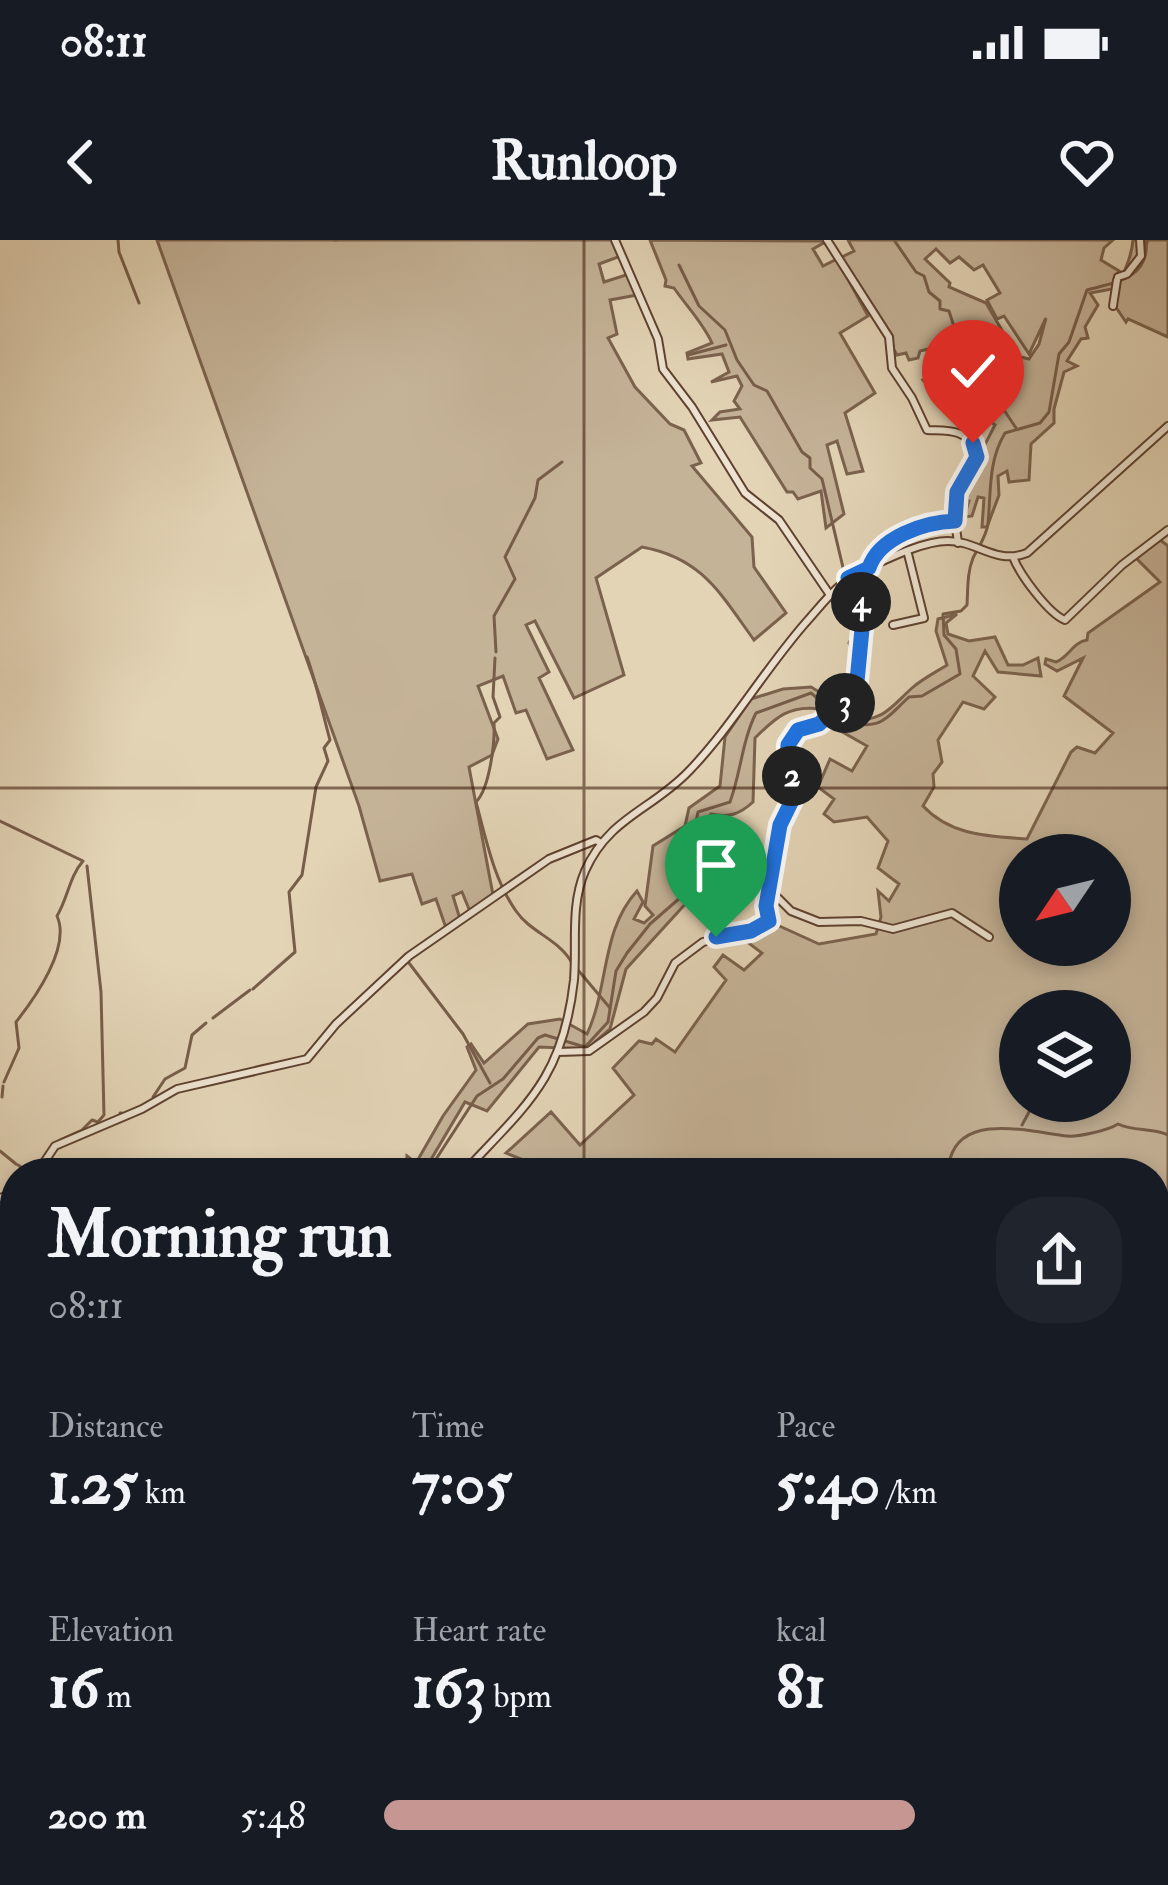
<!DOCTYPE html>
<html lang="en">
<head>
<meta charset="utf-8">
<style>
  :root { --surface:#171b24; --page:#20242c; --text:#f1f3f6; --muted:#9ea1a6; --accent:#c59692 }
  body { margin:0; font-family:"IM FELL Double Pica",serif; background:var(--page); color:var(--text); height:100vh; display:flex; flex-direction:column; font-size:45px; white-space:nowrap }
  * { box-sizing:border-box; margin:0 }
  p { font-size:39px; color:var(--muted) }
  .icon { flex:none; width:66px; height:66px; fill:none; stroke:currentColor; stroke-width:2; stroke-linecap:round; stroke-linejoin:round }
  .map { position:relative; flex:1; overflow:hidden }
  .details { position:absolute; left:0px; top:918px; width:1170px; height:729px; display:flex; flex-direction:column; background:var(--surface); border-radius:48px 48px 0 0; box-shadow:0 6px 18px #0003 }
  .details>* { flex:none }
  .needle { width:78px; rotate:235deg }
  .fabs { position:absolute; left:999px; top:594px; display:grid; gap:24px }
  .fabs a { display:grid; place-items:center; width:132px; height:132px; border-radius:50%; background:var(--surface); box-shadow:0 6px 18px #0003; font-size:60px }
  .pin { position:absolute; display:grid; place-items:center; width:102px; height:102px; color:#fff; margin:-123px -51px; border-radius:50% 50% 50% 0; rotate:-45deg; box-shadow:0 0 12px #0007 }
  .pin .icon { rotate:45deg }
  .km { position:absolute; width:60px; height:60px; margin:-30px; border-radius:50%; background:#222; color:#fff; font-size:33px; line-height:60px; text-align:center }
  .round { display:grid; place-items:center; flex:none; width:126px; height:126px; border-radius:48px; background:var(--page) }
  .overview { display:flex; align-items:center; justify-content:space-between; height:204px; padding:0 48px }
  h1 { font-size:66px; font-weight:700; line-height:90px }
  .metrics { display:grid; grid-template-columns:repeat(3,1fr); gap:18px; height:204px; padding:12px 48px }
  .metrics div { display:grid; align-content:center }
  .metrics b { font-size:60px; font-weight:700 }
  .metrics small { font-size:33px; font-weight:400 }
  .metrics p { font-size:33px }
  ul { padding:0 48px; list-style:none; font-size:39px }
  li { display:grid; grid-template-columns:192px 144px 1fr; align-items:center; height:90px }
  li i { height:30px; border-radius:15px; background:var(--accent) }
  .status { display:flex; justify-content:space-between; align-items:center; height:84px; padding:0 60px; background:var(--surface); direction:ltr }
  .status svg { height:33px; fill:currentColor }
  header { display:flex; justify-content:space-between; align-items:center; height:156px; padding:0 48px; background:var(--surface); font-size:54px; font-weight:700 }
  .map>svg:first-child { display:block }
</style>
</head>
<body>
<div class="status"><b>08:11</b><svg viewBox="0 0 49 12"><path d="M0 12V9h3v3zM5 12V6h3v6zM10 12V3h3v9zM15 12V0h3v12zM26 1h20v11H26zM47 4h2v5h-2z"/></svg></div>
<header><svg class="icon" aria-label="back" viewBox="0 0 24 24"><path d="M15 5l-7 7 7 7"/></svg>Runloop<svg class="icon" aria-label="heart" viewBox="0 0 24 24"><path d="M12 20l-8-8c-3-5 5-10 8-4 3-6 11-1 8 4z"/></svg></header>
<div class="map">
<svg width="1168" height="1645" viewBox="0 0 1168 1645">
  <rect width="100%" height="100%" fill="#e3d4b6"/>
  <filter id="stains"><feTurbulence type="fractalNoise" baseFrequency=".00167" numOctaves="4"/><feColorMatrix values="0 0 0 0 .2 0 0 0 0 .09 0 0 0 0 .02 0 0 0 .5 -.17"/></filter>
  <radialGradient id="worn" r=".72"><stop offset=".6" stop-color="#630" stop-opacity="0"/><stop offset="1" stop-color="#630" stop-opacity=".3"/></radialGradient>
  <g fill="#c5b398" stroke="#7b624e" stroke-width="3" fill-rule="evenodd">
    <path d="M157,0H614L621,16L599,24L604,42L629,34L637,55L610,60L617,94L608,98L635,147L670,184L684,190L701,223L692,226L752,297L754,327L786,373L754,400C720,353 702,318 642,307L596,338L624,435L574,458L535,381L526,385L549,432L539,438L573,510L547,519L526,470L516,473L503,436L478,446L498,499L492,515L469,527L493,655L471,674L462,652L453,656L460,679L446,688L436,659L422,664L412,634L380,641L359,566Z"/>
    <path d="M650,0L827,1L813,9L823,26L837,19L868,76L840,93L875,153L845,173L863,231L847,234L837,201L827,205L844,274L826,288L821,251L798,259L793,252H787L740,177L712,180L720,172L740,169L734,161L742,146L737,136L711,142L729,132L722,114L688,119L687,113L712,103C703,83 688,68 674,48L665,46L666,40Z"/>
    <path d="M848,0H1113L1104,8L1101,20L1119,31L1112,49L1090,53L1098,65L1085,87L1088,98L1081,99L1067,121L1077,126L1064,132L1054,169V183L1031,204L1029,240L1009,242L1007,231L998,236L999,255L987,287H982L984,258L978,257L972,276L964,277L969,261L958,257L995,185L974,168L942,165L923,140L980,119L972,98L965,99L968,107L958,102L920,111L918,118L909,120L906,113L897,115L840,18L854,11ZM936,9L950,23L959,17L974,30L983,25L1000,53L987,60L997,79L1004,76L1029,114L1046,78L1039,104L1029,119L1017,116L986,63L949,47L950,43L925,19Z"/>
    <path d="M1133,0H1138L1144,10L1148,0H1168V97L1128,79L1126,82L1113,63C1118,40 1131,24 1133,0Z"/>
    <path d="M1159,299L1168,306V1043H1155V933H540L541,927L506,913L551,872L580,905L634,855L613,828L639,801L652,804L656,799L675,812L726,740L714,727L723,715L744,730L762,713L738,695L775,684L819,704L876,694L881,677L878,651L889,661L899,644L878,628L888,601L867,577L834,582L824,574L834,559L818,547L830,519L852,531L867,506L832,486L820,469C789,465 776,477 755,498L753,562C740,574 729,578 711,574C695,595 697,621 714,641L707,648L699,649L626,729L610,789L587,809L539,807L487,871L465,862L423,933H406L407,916L416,923L443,876L476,830L467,807L471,804L484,823L528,784L560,779L587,794C609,747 601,690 637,651L643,662L634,679L644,683L653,675L645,666L653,606L685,586L689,568L720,546L725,497L751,459L783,449L811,447L829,458L852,480C884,481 890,468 912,448C922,439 936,432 947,425L936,391L938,379L957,374L946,383L948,394L969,401L995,397L1008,425H1023L1038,418L1041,436L998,432L985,411L973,436L995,457L984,469L963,462L938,500L942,522L933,534L934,547L923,566C951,596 989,596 1027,599L1071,512L1077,507L1095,513L1113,493L1064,456L1083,418L1057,431L1045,424L1046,419L1056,422C1069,417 1073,402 1087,400L1088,393L1160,342L1136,318ZM1020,615H1110V705H1020ZM1020,771H1110V861H1020Z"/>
    <polygon points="0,1151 15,1157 15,1398 0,1391"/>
    <polygon points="1155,1303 1168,1337 1168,1429 1158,1429"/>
    <polygon points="1162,1569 1162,1577 1168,1580 1168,1645 737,1645 741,1637 733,1632 1155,1632 1155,1571"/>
    <polygon points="7,1571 15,1576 15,1632 25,1632 28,1640 37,1632 100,1632 107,1638 116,1632 129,1632 115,1645 0,1645 0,1583"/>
  </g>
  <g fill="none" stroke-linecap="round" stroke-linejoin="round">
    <g stroke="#775d4a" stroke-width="3">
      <polyline points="118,0 119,12 139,63"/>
      <polyline points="335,0 336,0"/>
      <polyline points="894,0 916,32 924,36 929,52 940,61 940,69 949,71 955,90 969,101 982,137 1016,188"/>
      <polyline points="679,25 699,66 725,90 737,120 754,145 767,151 802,212 810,218 810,228 822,239 845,336 843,354 860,371 859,383 849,403 854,417 849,423 856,431 850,439 854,450 832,468"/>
      <polyline points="688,115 726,105"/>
      <polyline points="496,412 494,376 515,339 505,317 535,258 538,240 562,222"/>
      <path d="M495,418L493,457L500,477L494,483C495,501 490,548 476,562C486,599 494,640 516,671C531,693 559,699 572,723"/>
      <path d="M0,581L83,621C69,637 68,658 57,676C71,707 35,758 16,782L19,808L4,842"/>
      <polyline points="409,723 463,794 490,843"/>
      <polyline points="578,730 610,768"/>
      <path d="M253,749L295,712L289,652L302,635L316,547L328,521L324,508L330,500C322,471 317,445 307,417"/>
      <polyline points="213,778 250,750"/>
      <polyline points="2,857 3,846"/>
      <polyline points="153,857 165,839 185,828 192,795 206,783"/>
      <polyline points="120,873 122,873"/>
      <polyline points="1022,885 1035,861"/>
      <polyline points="60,900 82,890 92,880 98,882 104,875 101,752 87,626"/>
      <polyline points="0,911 16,924"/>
      <polyline points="18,925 29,933"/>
      <path d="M427,933L477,856L503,839L538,798L545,795L585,807L608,782L616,731L627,713L650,684L681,657L698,572L730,562C741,532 742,501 756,473L811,453L849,484C885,488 886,478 909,457L922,456L960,434L956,409L944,395L943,374L961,371L967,365C968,349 967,333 973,318C979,306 986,297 988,284C991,252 988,221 1005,193L1040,183L1049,172L1059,114L1069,102L1087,50C1117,42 1150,38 1146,0"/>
      <path d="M924,933L950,919C963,871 1035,893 1067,896C1077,897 1107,891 1118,884C1135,892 1150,887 1168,895"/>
      <polyline points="0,1032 15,1032"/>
      <polyline points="0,1081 0,1082"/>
      <polyline points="0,1130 9,1126 15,1131"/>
      <polyline points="0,1605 11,1574"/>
      <polyline points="37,1645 46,1632"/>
      <polyline points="105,1645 124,1632"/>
      <polyline points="265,1645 276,1632"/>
      <polyline points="939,1645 945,1632"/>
    </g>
    <defs>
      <g id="minor">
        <polyline points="615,0 658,99 663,129 692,167 745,253 779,280 830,355"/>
        <path d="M827,0L889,97L892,128L912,158L927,190C948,191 964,188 977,210L975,223L953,264L958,303"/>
        <polyline points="1118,37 1127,34 1141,16 1140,0"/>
        <polyline points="1113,66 1117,40"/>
        <path d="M1013,317C1020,335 1049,374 1065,380L1122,325L1168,290"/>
        <path d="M869,328C879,297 925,282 955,281"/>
        <polyline points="893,385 924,378 908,314"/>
        <polyline points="768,654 776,656 791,671 819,682 861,681 893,689 952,673 989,697"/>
        <path d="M558,812L589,811L644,772L657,758L675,723L703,702L751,691L769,681C765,642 779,578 800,544L786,529C783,498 793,495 817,485C831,479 846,463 857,453L864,368L848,338"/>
        <polyline points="37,933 55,906 142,869 177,849 307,819 336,784 409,716 549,619 596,600 601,603"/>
        <path d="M463,933C526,865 563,839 574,740C577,704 570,666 585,631C609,577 652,570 689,531C731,488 766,427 808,380C824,362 839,342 861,331C885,320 922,301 948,301C978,301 995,325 1027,313L1168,186"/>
        <polyline points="0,958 15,953"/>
        <polyline points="0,1114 15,1116"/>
        <polyline points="1155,1162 1168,1162"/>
        <polyline points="0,1364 15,1373"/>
        <polyline points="702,1632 723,1645"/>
      </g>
      <g id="major">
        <polyline points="0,1040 15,1040"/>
        <polyline points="1155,1093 1168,1099"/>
      </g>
    </defs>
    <use href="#minor" stroke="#5e4130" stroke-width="10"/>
    <use href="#major" stroke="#311004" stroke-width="14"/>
    <use href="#minor" stroke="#ede3d0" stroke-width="6"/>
    <use href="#major" stroke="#e3d4b6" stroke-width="9"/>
    <defs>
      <g id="rail">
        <polyline points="0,1021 15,1019"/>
        <polyline points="1155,1046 1168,1049"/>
      </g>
    </defs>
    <use href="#rail" stroke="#311004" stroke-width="8"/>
    <use href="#rail" stroke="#ede3d0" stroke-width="3" stroke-dasharray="9" stroke-linecap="butt"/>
  </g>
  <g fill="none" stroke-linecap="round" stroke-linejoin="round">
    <defs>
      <path id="route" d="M716,697L751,691L769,681L766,666L780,585L801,542L787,529L788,505L798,490L819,484L856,452L864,368L848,338L869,328C879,297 925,282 955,281L957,252L977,217L973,203"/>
    </defs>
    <use href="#route" stroke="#fff" stroke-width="24"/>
    <use href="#route" stroke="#1a73e8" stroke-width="15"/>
  </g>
  <path fill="none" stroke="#311004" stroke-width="3" stroke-opacity="0.55" d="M584,0V933M0,548H1168M0,1097H15M1155,1097H1168M584,1632V1645"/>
  <rect width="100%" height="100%" filter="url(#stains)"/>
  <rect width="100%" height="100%" fill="url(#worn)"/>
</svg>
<div class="fabs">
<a><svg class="needle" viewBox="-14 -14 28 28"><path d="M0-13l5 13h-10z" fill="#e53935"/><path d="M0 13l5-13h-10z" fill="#9ea1a6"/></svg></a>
<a><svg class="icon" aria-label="layers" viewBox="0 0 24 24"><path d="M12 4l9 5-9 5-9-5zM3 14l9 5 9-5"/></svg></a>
</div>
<div class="pin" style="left:716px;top:697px;background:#1e9e55"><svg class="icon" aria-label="arrive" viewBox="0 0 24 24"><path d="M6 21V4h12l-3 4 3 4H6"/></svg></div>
<div class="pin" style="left:973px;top:203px;background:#d93025"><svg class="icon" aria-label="check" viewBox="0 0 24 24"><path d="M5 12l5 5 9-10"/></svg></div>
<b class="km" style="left:792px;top:536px">2</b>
<b class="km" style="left:845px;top:463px">3</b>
<b class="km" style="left:861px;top:362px">4</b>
<section class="details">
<div class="overview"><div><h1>Morning run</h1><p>08:11</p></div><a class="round"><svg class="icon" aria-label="share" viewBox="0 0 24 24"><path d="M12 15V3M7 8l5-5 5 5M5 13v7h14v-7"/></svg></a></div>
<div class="metrics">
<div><p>Distance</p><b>1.25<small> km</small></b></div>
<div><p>Time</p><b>7:05</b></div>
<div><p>Pace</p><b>5:40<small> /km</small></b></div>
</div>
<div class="metrics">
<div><p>Elevation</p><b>16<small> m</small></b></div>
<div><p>Heart rate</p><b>163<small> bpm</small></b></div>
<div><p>kcal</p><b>81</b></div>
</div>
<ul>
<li><b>200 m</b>5:48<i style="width:72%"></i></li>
</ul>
</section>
</div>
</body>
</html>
